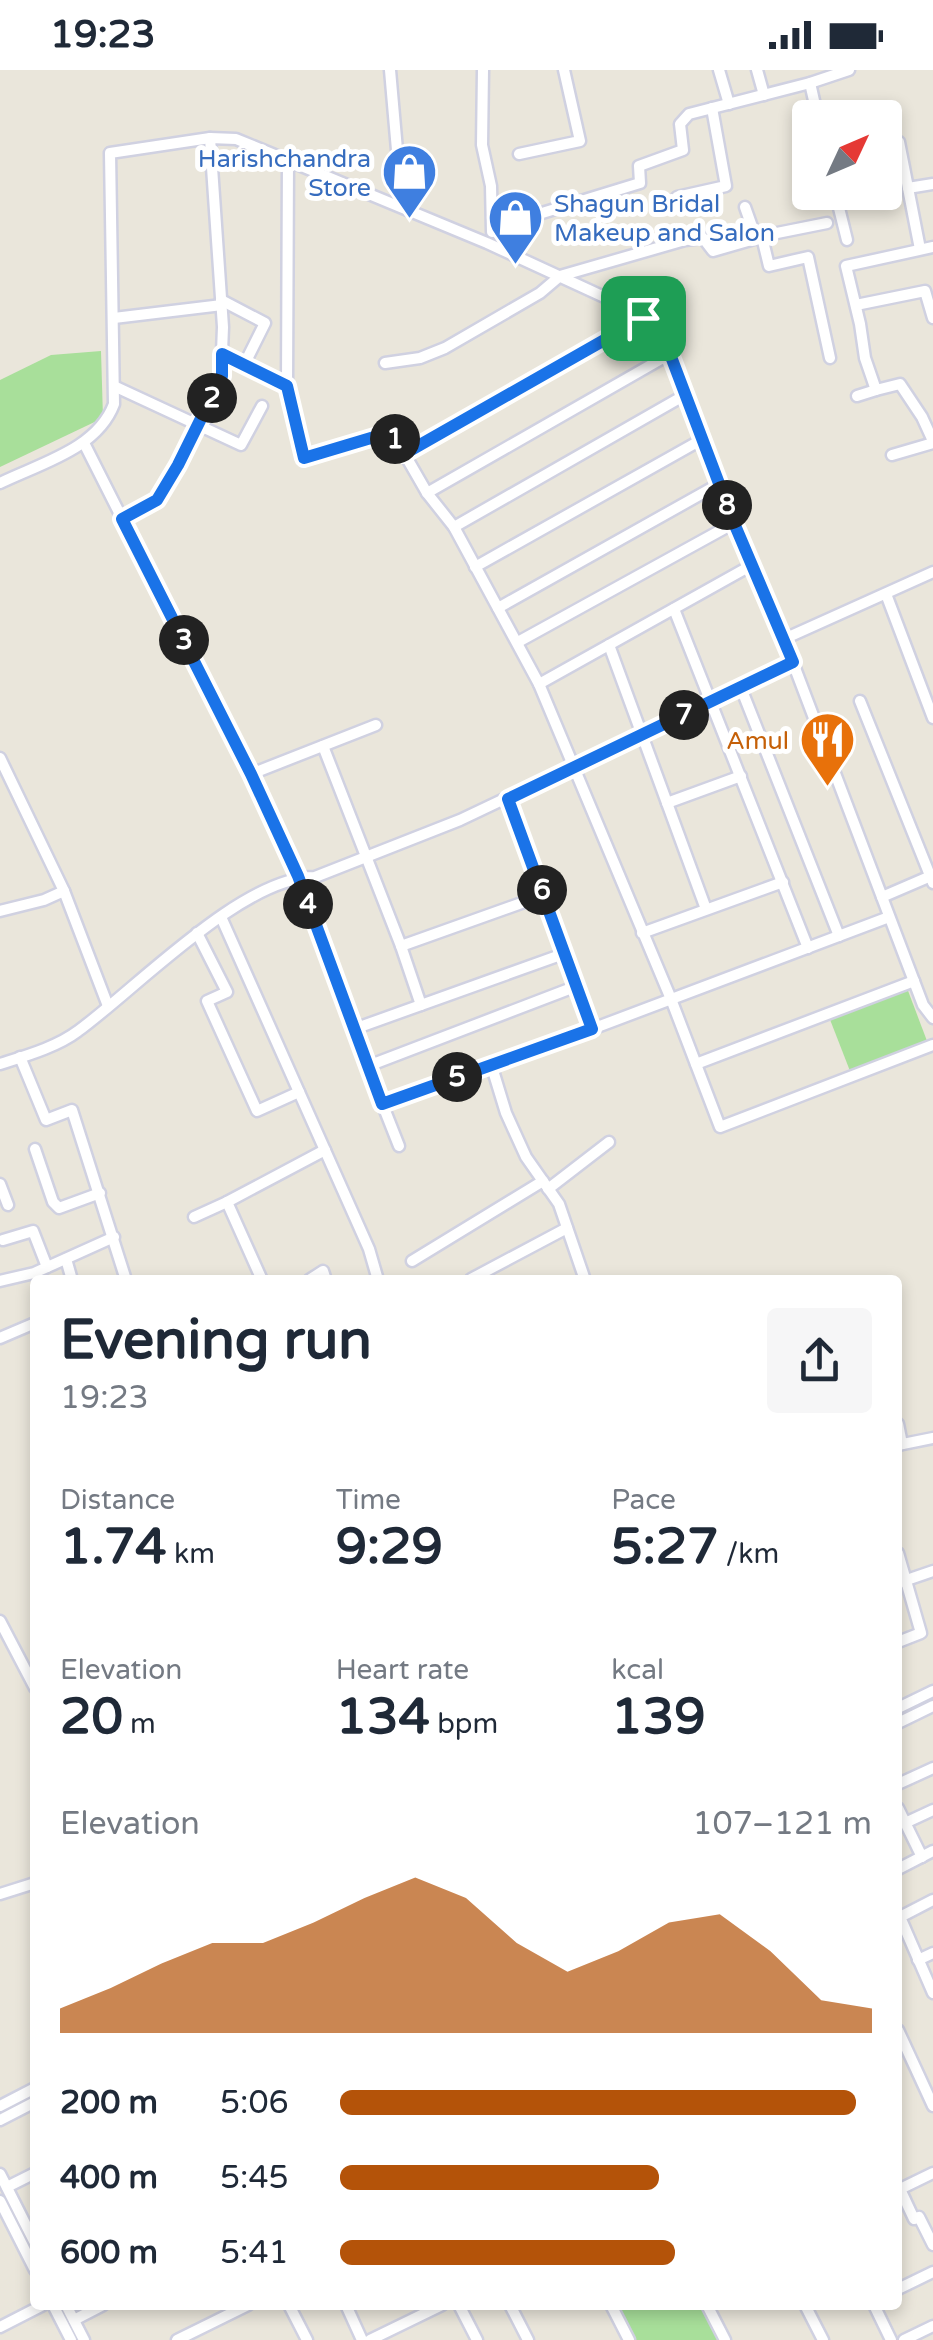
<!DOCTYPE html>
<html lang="en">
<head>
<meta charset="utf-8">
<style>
  :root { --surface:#fff; --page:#f6f6f7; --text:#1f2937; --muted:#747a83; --accent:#b45309 }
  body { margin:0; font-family:"Varela Round",sans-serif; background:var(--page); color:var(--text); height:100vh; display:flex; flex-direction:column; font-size:38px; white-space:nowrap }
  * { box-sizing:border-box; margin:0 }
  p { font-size:32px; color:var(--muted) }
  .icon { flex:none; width:55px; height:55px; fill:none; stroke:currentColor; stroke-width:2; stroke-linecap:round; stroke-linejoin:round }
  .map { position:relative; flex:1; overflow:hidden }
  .sheet { position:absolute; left:30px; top:1205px; width:872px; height:1035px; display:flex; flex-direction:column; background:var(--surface); border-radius:10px; box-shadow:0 5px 15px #0003 }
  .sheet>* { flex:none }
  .needle { width:65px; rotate:46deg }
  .buttons { position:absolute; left:792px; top:30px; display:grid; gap:20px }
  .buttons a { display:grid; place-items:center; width:110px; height:110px; border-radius:10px; background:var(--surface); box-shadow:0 5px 15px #0003; font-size:50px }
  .pin { position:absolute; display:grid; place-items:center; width:85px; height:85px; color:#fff; margin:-42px; border-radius:20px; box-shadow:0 5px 15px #0006 }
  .km { position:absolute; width:50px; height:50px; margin:-25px; border-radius:50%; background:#222; color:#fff; font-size:28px; line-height:50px; text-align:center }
  .round { display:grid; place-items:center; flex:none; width:105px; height:105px; border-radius:10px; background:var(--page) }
  .overview { display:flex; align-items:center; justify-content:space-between; height:170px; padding:0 30px }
  h1 { font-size:55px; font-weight:700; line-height:75px }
  .stats { display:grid; grid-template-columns:repeat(3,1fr); gap:15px; height:170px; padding:10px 30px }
  .stats div { display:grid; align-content:center }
  .stats b { font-size:50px; font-weight:700 }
  .stats small { font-size:28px; font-weight:400 }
  .stats p { font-size:28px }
  .chart { height:280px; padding:20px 30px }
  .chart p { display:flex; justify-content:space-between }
  .chart svg { width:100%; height:180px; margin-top:10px; fill:var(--accent); opacity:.7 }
  ul { padding:0 30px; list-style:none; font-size:32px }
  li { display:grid; grid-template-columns:160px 120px 1fr; align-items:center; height:75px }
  li i { height:25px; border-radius:12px; background:var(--accent) }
  .status { display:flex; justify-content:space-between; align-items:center; height:70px; padding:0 50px; background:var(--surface); direction:ltr }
  .status svg { height:28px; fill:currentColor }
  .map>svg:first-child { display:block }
</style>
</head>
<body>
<div class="status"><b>19:23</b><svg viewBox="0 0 49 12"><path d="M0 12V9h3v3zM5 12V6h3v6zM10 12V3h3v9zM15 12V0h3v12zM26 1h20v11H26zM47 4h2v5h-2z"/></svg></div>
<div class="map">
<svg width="933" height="2270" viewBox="0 0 933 2270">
  <rect width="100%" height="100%" fill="#eae6db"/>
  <g fill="#a8df9a">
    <polygon points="101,281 103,348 0,397 0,310 51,285"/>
    <polygon points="907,918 927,971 850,1001 829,947"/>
    <polygon points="619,2235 702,2235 720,2270 636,2270"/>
  </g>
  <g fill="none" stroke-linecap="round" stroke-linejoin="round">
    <defs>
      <g id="minor">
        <polyline points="390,0 402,137"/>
        <polyline points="483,0 482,75 491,116 492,162"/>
        <polyline points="719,0 729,34"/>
        <polyline points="757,0 764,25"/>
        <polyline points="810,13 818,48"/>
        <polyline points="885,51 889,51 894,73 899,72 920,179"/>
        <polyline points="519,84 580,71 564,0"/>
        <polyline points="288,90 287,316 304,388 391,361 404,383"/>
        <polyline points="908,118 933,114"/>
        <polyline points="835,122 847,170"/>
        <polyline points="807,124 813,122"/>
        <polyline points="677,127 726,116 712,38"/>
        <polyline points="745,137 756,168"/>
        <polyline points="493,158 640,113 639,96 683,80 680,54 689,44 810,13 849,0"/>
        <polyline points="762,167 769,196 808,187 830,288"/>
        <polyline points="933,177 846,196 860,254 865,288 876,320 900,314 922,347 933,371"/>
        <polyline points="221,230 265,253 244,295"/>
        <polyline points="856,235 925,221 933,248"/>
        <polyline points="114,248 222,235"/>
        <polyline points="643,248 404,383 427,423 454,457 539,614 752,495"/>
        <polyline points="222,285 287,316"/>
        <polyline points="385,293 420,288 445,278 540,223 560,206 685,170 703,168 713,181 772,164 827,153"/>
        <polyline points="116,317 241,375 262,336"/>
        <polyline points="857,326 876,320"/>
        <polyline points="84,373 251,704 298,807 382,1033 592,959 889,847"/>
        <polyline points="892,385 933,373"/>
        <path d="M0,413C41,393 97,379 114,334L110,83L210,68L236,69L487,173L626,237L658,262L670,284L734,453L784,569L923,935L933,948"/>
        <polyline points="427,423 670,284"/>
        <polyline points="122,449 157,430 197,361 221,307 223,257 210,68"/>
        <polyline points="454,457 685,325"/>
        <polyline points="475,497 701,370"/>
        <polyline points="886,524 933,648"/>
        <polyline points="498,538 719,414"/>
        <polyline points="674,539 808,878"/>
        <polyline points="784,569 933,502"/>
        <polyline points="518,572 734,453"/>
        <polyline points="609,575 706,839"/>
        <polyline points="539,614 671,929 720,1057 933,975"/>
        <polyline points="741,618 839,866"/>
        <polyline points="860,631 933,813"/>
        <polyline points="323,676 401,876 544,825"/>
        <polyline points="0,688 64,821 108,936"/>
        <polyline points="251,704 376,655"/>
        <polyline points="509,729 566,883"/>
        <polyline points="667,733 741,706"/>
        <polyline points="882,827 933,805"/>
        <polyline points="0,841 44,830 64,821"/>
        <polyline points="221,847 369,1179 378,1210"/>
        <polyline points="197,863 227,922 207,931 257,1041 299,1022"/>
        <polyline points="642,863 783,812"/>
        <polyline points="401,876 421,935"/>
        <polyline points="354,959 566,883 577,916"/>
        <polyline points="20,987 46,1050 72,1040 126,1210"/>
        <path d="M0,994C25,986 57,977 78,961C136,919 243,806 315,807L460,750L793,592"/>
        <polyline points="491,994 506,1043 526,1087 559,1134 585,1210"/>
        <polyline points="696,994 914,911"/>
        <polyline points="368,996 577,916 592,959"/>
        <polyline points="382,1033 399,1076"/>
        <polyline points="35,1079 53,1132 59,1138 100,1123"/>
        <polyline points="0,1114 8,1135"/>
        <polyline points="548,1119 609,1072"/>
        <polyline points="194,1147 227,1132"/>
        <polyline points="3,1170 33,1161 47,1197"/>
        <polyline points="66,1189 72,1210"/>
        <polyline points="412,1191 543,1111"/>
        <polyline points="471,1209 567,1158"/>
        <polyline points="262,1210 227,1132 325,1080"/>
        <polyline points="309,1210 323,1201 326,1210"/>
        <polyline points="0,1211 34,1203 114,1167"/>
        <polyline points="0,1268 35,1253"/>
        <polyline points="898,1354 902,1374"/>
        <polyline points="898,1375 933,1368"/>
        <polyline points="898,1483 921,1563 898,1572"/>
        <polyline points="898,1513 933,1501"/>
        <polyline points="0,1551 35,1618"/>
        <polyline points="898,1638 933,1621"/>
        <polyline points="898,1653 933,1636"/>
        <polyline points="898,1714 933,1698"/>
        <polyline points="898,1738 922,1787"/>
        <polyline points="905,1753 933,1740"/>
        <polyline points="898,1799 933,1781"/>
        <polyline points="0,1824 35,1813"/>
        <polyline points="933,1830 900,1847 933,1923"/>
        <polyline points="918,1890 933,1883"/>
        <polyline points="898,1960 933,2036"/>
        <polyline points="0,2036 35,2018"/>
        <polyline points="0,2050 35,2032"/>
        <polyline points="0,2104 35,2173"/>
        <polyline points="7,2117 35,2103"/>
        <polyline points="900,2119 914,2149 919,2147 933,2175"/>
        <polyline points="898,2120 933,2103"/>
        <polyline points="0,2131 35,2200"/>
        <polyline points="898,2219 933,2202"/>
        <polyline points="53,2235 71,2270"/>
        <polyline points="66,2235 84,2270"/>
        <polyline points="289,2235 307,2270"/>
        <polyline points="346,2235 362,2270"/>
        <polyline points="459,2235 477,2270"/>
        <polyline points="510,2235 528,2270"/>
        <polyline points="611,2235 629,2270"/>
        <polyline points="707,2235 725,2270"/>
        <polyline points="805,2235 823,2270"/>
        <polyline points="874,2235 891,2270"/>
        <polyline points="74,2250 103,2235"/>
        <polyline points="0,2257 43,2235"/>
        <polyline points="177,2270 248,2235"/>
        <polyline points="370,2270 442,2235"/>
        <polyline points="904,2270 933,2256"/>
      </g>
    </defs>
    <use href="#minor" stroke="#d0d1e1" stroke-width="15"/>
    <use href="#minor" stroke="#fff" stroke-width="10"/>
  </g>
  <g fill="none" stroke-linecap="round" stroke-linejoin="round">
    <defs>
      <polygon id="route" points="643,248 658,262 670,284 734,453 793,592 508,729 592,959 382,1034 298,806 251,704 122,449 157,430 178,395 222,306 222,284 287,316 304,388 391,362 404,384"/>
    </defs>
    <use href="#route" stroke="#fff" stroke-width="20"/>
    <use href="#route" stroke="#1a73e8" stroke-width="12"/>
  </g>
  <defs>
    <symbol id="shop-pin" viewBox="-11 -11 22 30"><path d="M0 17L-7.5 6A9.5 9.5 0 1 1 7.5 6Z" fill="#3f7fe0" stroke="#fff"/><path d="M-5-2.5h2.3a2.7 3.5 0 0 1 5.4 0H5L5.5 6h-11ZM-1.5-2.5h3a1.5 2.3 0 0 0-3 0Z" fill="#fff"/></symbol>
    <symbol id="restaurant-pin" viewBox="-11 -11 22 30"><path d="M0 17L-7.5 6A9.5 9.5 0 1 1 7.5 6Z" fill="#e8710a" stroke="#fff"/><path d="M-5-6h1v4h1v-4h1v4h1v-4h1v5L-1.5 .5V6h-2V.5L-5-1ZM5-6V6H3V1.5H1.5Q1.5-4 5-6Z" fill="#fff"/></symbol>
  </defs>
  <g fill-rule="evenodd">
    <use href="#shop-pin" x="378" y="70" width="63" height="86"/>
    <use href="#shop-pin" x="484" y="116" width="63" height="86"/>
    <use href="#restaurant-pin" x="796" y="638" width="63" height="86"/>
  </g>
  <g text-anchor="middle" stroke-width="10" stroke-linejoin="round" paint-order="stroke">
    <g font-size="25" fill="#366cbe" stroke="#fff" text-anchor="end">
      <text x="371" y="97">Harishchandra<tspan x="371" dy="29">Store</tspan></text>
      <text x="554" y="142" text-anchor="start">Shagun Bridal<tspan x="554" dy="29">Makeup and Salon</tspan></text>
    </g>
    <g font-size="25" fill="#c56008" stroke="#fff" text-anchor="end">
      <text x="789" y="679">Amul</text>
    </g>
  </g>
</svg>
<div class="buttons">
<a><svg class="needle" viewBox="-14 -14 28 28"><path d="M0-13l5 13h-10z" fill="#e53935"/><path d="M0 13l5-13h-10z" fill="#747a83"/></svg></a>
</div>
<div class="pin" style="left:643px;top:248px;background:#1e9e55"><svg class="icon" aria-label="arrive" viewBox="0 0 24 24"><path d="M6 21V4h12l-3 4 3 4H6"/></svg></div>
<b class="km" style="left:395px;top:369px">1</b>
<b class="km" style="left:212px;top:328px">2</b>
<b class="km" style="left:184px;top:570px">3</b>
<b class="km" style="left:308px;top:834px">4</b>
<b class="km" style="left:457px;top:1007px">5</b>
<b class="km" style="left:542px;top:820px">6</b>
<b class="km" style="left:684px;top:645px">7</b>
<b class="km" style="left:727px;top:435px">8</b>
<section class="sheet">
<div class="overview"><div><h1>Evening run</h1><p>19:23</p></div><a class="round"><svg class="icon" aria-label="share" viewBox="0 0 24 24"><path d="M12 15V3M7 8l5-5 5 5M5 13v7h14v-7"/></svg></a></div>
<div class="stats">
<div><p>Distance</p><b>1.74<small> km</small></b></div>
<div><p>Time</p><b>9:29</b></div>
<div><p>Pace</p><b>5:27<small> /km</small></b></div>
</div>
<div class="stats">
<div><p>Elevation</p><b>20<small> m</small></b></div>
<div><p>Heart rate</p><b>134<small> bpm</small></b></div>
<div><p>kcal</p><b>139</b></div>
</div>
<div class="chart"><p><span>Elevation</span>107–121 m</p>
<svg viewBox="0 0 160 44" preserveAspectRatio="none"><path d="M0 44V38L10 33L20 27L30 22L40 22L50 17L60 11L70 6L80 11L90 22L100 29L110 24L120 17L130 15L140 24L150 36L160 38V44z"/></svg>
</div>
<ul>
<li><b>200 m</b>5:06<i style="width:97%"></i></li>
<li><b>400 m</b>5:45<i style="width:60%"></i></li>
<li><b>600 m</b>5:41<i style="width:63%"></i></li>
</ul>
</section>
</div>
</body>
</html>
